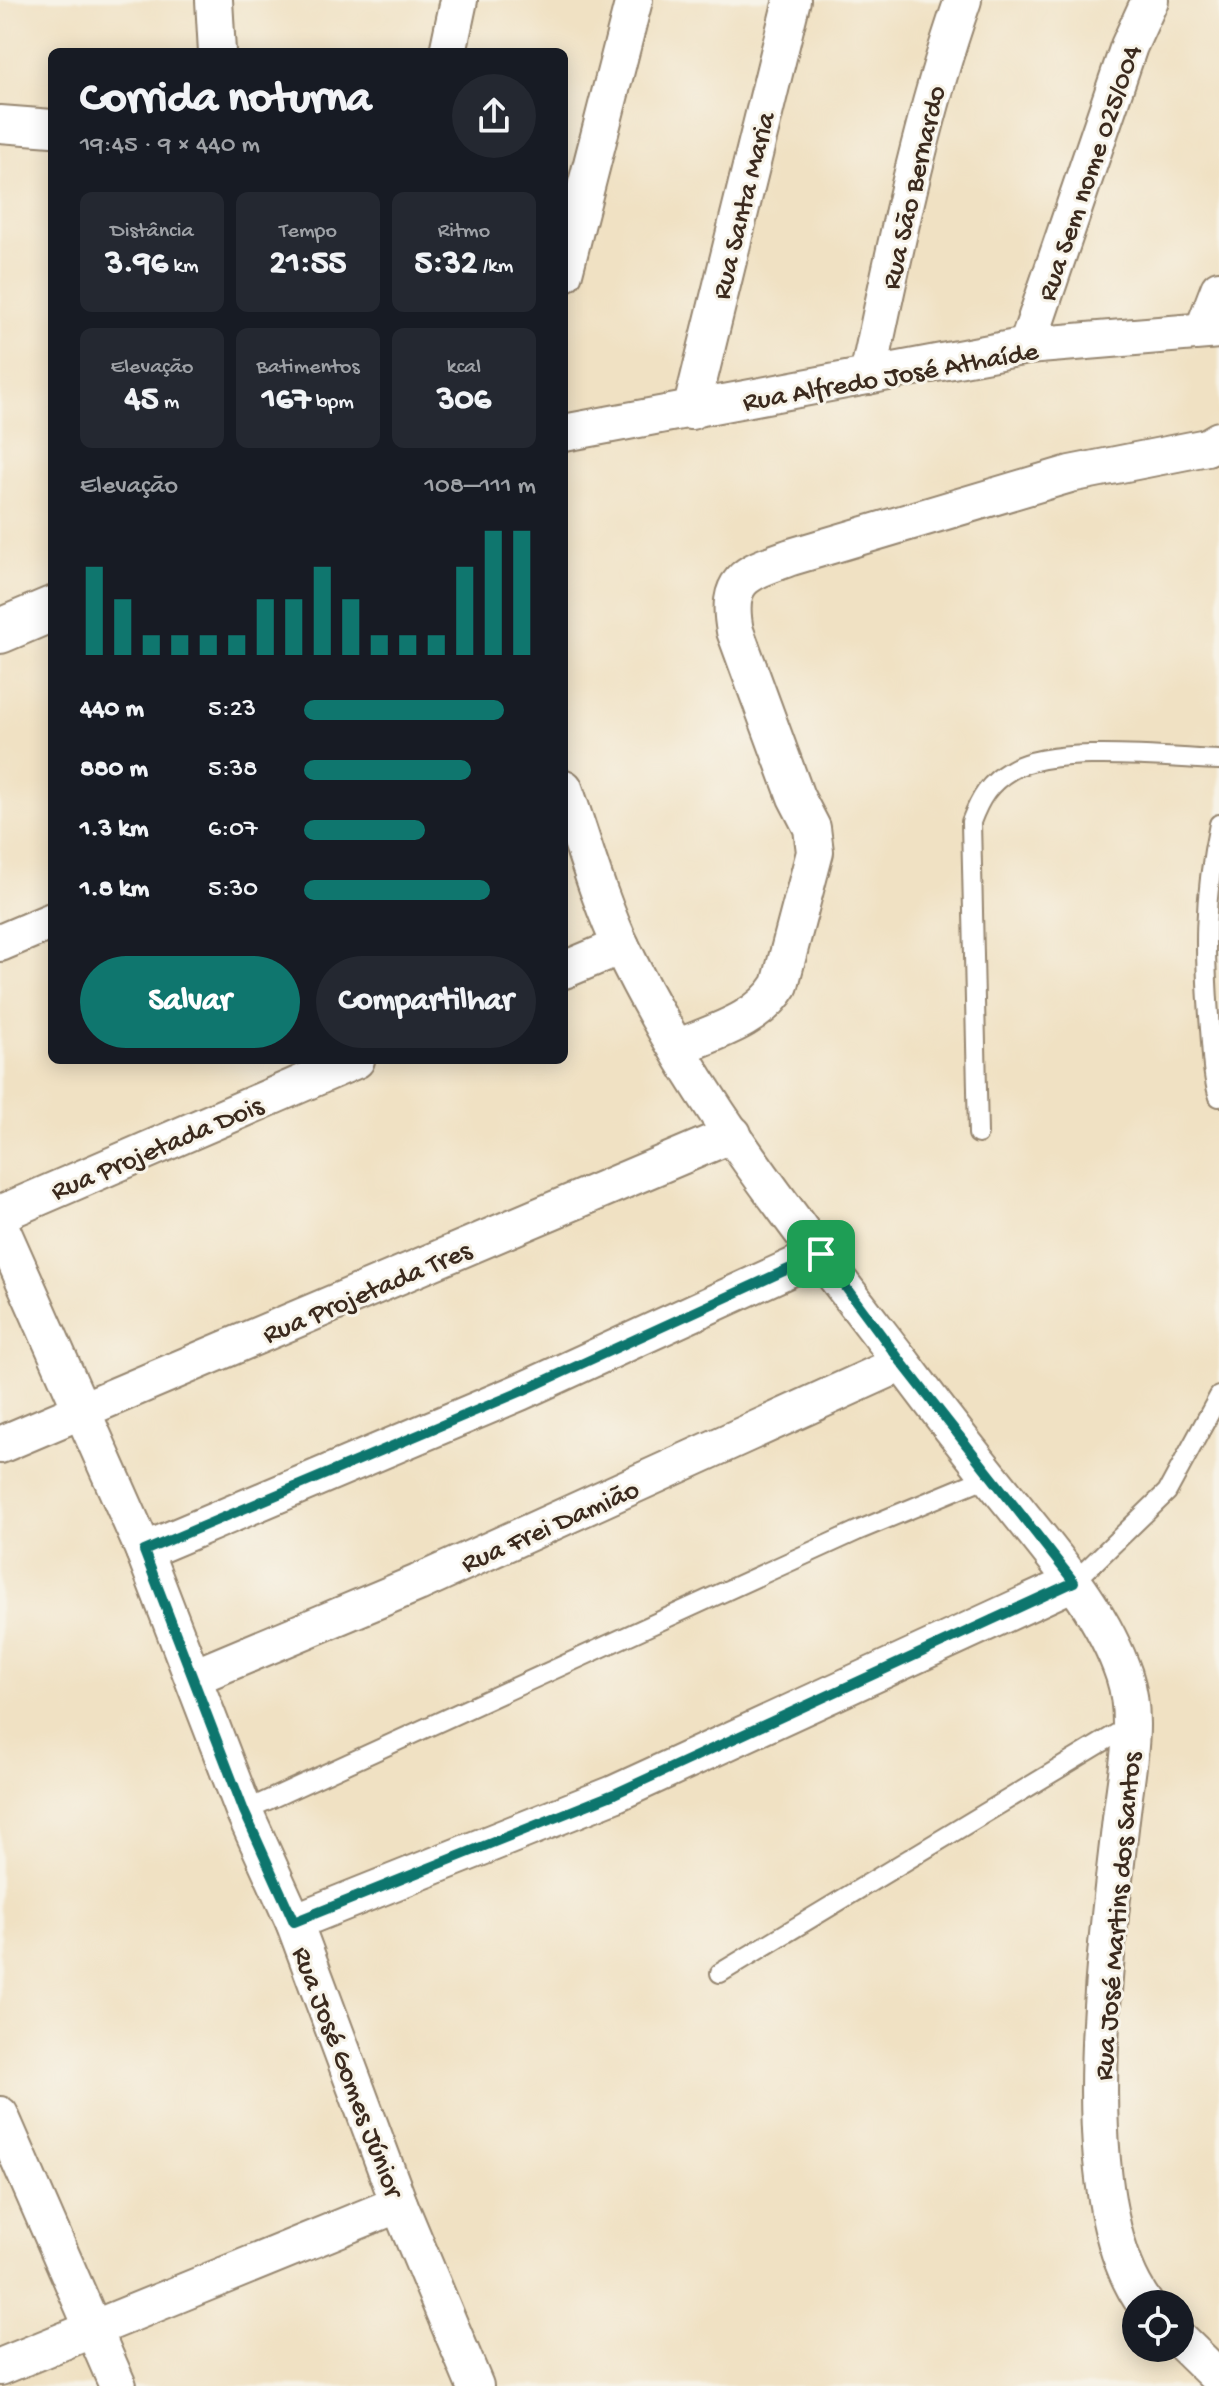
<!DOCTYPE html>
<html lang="pt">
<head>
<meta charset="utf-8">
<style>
  :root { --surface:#171b24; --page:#242831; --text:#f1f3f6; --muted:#9ea1a6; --accent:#0f766e }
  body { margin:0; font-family:"Gochi Hand",sans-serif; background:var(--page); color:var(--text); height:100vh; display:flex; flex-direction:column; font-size:30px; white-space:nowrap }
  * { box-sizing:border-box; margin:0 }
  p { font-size:26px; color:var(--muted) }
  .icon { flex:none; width:44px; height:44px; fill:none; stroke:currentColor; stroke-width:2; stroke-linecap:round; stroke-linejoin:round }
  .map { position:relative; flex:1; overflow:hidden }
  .side { position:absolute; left:48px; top:48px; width:520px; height:1016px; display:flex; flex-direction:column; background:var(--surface); border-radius:12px; box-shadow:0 4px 20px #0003 }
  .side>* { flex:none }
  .controls { position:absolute; left:1122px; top:2290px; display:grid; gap:16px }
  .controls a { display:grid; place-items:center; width:72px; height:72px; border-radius:50%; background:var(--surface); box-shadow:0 4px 20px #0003; font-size:40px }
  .pin { position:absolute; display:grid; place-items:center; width:68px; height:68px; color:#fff; margin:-34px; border-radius:16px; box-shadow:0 4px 12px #0006 }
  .round { display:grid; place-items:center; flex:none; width:84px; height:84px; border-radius:42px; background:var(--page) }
  .overview { display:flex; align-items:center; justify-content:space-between; height:136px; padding:0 32px }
  h1 { font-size:44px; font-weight:800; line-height:60px }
  .metrics { display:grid; grid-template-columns:repeat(3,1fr); gap:12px; height:136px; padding:8px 32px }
  .metrics div { display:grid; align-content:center; border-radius:12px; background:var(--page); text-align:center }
  .metrics b { font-size:34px; font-weight:800 }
  .metrics small { font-size:22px; font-weight:400 }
  .metrics p { font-size:22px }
  .chart { height:224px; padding:16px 32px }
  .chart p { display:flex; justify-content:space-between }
  .chart svg { width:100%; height:144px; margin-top:8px; stroke:var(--accent); stroke-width:6 }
  .primary-button { display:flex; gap:16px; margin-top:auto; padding:16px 32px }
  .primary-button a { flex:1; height:92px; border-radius:48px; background:var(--accent); color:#fff; font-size:32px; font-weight:800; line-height:92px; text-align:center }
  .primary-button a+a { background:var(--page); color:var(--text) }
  ul { padding:0 32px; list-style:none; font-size:26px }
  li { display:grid; grid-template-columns:128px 96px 1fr; align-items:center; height:60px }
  li i { height:20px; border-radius:10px; background:var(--accent) }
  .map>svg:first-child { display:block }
</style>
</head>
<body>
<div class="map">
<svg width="1219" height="2386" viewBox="0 0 1219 2386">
  <rect width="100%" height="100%" fill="#f7f3e8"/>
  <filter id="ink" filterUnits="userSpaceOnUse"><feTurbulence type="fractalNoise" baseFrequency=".0125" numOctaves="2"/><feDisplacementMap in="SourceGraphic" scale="16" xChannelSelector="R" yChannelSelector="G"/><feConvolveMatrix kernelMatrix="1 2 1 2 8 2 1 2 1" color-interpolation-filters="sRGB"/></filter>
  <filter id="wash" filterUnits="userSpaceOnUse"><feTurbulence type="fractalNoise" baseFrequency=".006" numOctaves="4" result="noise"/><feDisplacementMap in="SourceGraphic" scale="32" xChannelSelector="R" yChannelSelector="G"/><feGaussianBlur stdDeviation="1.8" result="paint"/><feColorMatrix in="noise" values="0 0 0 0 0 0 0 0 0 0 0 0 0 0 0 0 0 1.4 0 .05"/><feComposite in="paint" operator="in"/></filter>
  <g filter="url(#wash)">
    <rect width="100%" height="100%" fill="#f0e1c3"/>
  </g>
  <g filter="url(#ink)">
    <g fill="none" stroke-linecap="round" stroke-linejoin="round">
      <defs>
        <g id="service">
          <path d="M1219,824C1203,900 1204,953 1210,1029C1212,1052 1212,1076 1219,1097"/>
          <path d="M978,1134L971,822C980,798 989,783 1011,770C1053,745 1168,758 1219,760"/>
          <polyline points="1074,1582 1167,1492 1219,1396"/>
          <polyline points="244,1811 857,1531 990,1476"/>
          <polyline points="720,1973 1131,1725"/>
        </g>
        <g id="minor">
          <polyline points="214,0 217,52"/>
          <polyline points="448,52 459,0"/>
          <polyline points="0,124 52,128"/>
          <polyline points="564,273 634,0"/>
          <polyline points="1203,331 1219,289"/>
          <polyline points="1027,346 1129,46 1150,0"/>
          <path d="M868,376C895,249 920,123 963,0"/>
          <polyline points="691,411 792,0"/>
          <polyline points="564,433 1027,346 1219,330"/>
          <path d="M564,788C583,841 598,898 622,948C694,1098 802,1233 903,1364C939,1412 975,1459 1013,1505C1055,1558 1102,1610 1124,1675C1139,1720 1126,1774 1121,1819C1107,1944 1069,2199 1145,2304"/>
          <polyline points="0,943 52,921"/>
          <polyline points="564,970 621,946"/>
          <path d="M677,1048C714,1032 758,1021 780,985L815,852L812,828L796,797L735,631C725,578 746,573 791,557L1070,474L1207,447L1219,440"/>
          <polyline points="0,1214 356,1060"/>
          <polyline points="0,1226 144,1551 244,1811 294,1922 399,2204 475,2386"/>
          <polyline points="0,1445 733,1134"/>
          <polyline points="144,1551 520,1392 821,1254"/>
          <polyline points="194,1677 418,1583 902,1363"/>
          <polyline points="294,1922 614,1794 1074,1582"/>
          <polyline points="0,2115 118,2386"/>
          <polyline points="1180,2340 1219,2378"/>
          <polyline points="0,2367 399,2204"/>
        </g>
        <polyline id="tertiary" points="0,631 52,609"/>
      </defs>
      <use href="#service" stroke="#968670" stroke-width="22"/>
      <use href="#minor" stroke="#968670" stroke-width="40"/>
      <use href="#tertiary" stroke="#968670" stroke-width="48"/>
      <use href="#service" stroke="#fff" stroke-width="18"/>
      <use href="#minor" stroke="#fff" stroke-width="36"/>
      <use href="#tertiary" stroke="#fff" stroke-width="44"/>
    </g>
  </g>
  <g fill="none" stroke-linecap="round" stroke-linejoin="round" filter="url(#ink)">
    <defs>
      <polygon id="route" points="821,1254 902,1363 1074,1582 614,1794 294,1922 244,1811 144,1551 520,1392"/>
    </defs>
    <use href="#route" stroke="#fff" stroke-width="16"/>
    <use href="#route" stroke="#0f766e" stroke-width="10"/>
  </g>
  <g text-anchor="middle" stroke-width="6" stroke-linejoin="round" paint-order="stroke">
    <g font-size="28" fill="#3b2a1e" stroke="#f7f3e8">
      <text transform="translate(1087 172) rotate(-71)" y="10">Rua Sem nome 025/004</text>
      <text transform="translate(911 187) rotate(-77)" y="10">Rua São Bernardo</text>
      <text transform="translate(741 205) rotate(-76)" y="10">Rua Santa Maria</text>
      <text transform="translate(890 374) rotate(-10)" y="10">Rua Alfredo José Athaíde</text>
      <text transform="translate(156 1146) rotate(-23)" y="10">Rua Projetada Dois</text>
      <text transform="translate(366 1290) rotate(-23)" y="10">Rua Projetada Tres</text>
      <text transform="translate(549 1524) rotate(-24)" y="10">Rua Frei Damião</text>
      <text transform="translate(1115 1916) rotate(-85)" y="10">Rua José Martins dos Santos</text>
      <text transform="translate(350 2071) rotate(69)" y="10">Rua José Gomes Júnior</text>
    </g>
  </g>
</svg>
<div class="controls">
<a><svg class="icon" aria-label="locate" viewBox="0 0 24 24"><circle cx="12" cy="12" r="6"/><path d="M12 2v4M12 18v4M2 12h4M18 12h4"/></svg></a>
</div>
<div class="pin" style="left:821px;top:1254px;background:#1e9e55"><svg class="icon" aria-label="arrive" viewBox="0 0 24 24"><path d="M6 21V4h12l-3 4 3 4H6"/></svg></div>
<section class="side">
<div class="overview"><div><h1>Corrida noturna</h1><p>19:45 · 9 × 440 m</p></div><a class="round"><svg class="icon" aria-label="share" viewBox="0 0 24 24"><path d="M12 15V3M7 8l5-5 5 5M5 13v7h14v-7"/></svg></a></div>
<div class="metrics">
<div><p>Distância</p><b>3.96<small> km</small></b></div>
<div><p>Tempo</p><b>21:55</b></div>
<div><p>Ritmo</p><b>5:32<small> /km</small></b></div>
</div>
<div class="metrics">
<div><p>Elevação</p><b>45<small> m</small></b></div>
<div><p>Batimentos</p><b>167<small> bpm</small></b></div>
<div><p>kcal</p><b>306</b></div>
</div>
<div class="chart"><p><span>Elevação</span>108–111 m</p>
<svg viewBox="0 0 160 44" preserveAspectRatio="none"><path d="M5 44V17M15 44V27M25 44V38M35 44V38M45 44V38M55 44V38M65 44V27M75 44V27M85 44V17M95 44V27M105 44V38M115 44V38M125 44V38M135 44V17M145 44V6M155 44V6"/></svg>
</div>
<ul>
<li><b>440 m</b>5:23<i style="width:86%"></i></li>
<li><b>880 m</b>5:38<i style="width:72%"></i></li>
<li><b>1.3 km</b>6:07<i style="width:52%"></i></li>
<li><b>1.8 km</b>5:30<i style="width:80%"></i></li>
</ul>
<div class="primary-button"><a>Salvar</a><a>Compartilhar</a></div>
</section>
</div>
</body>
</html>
